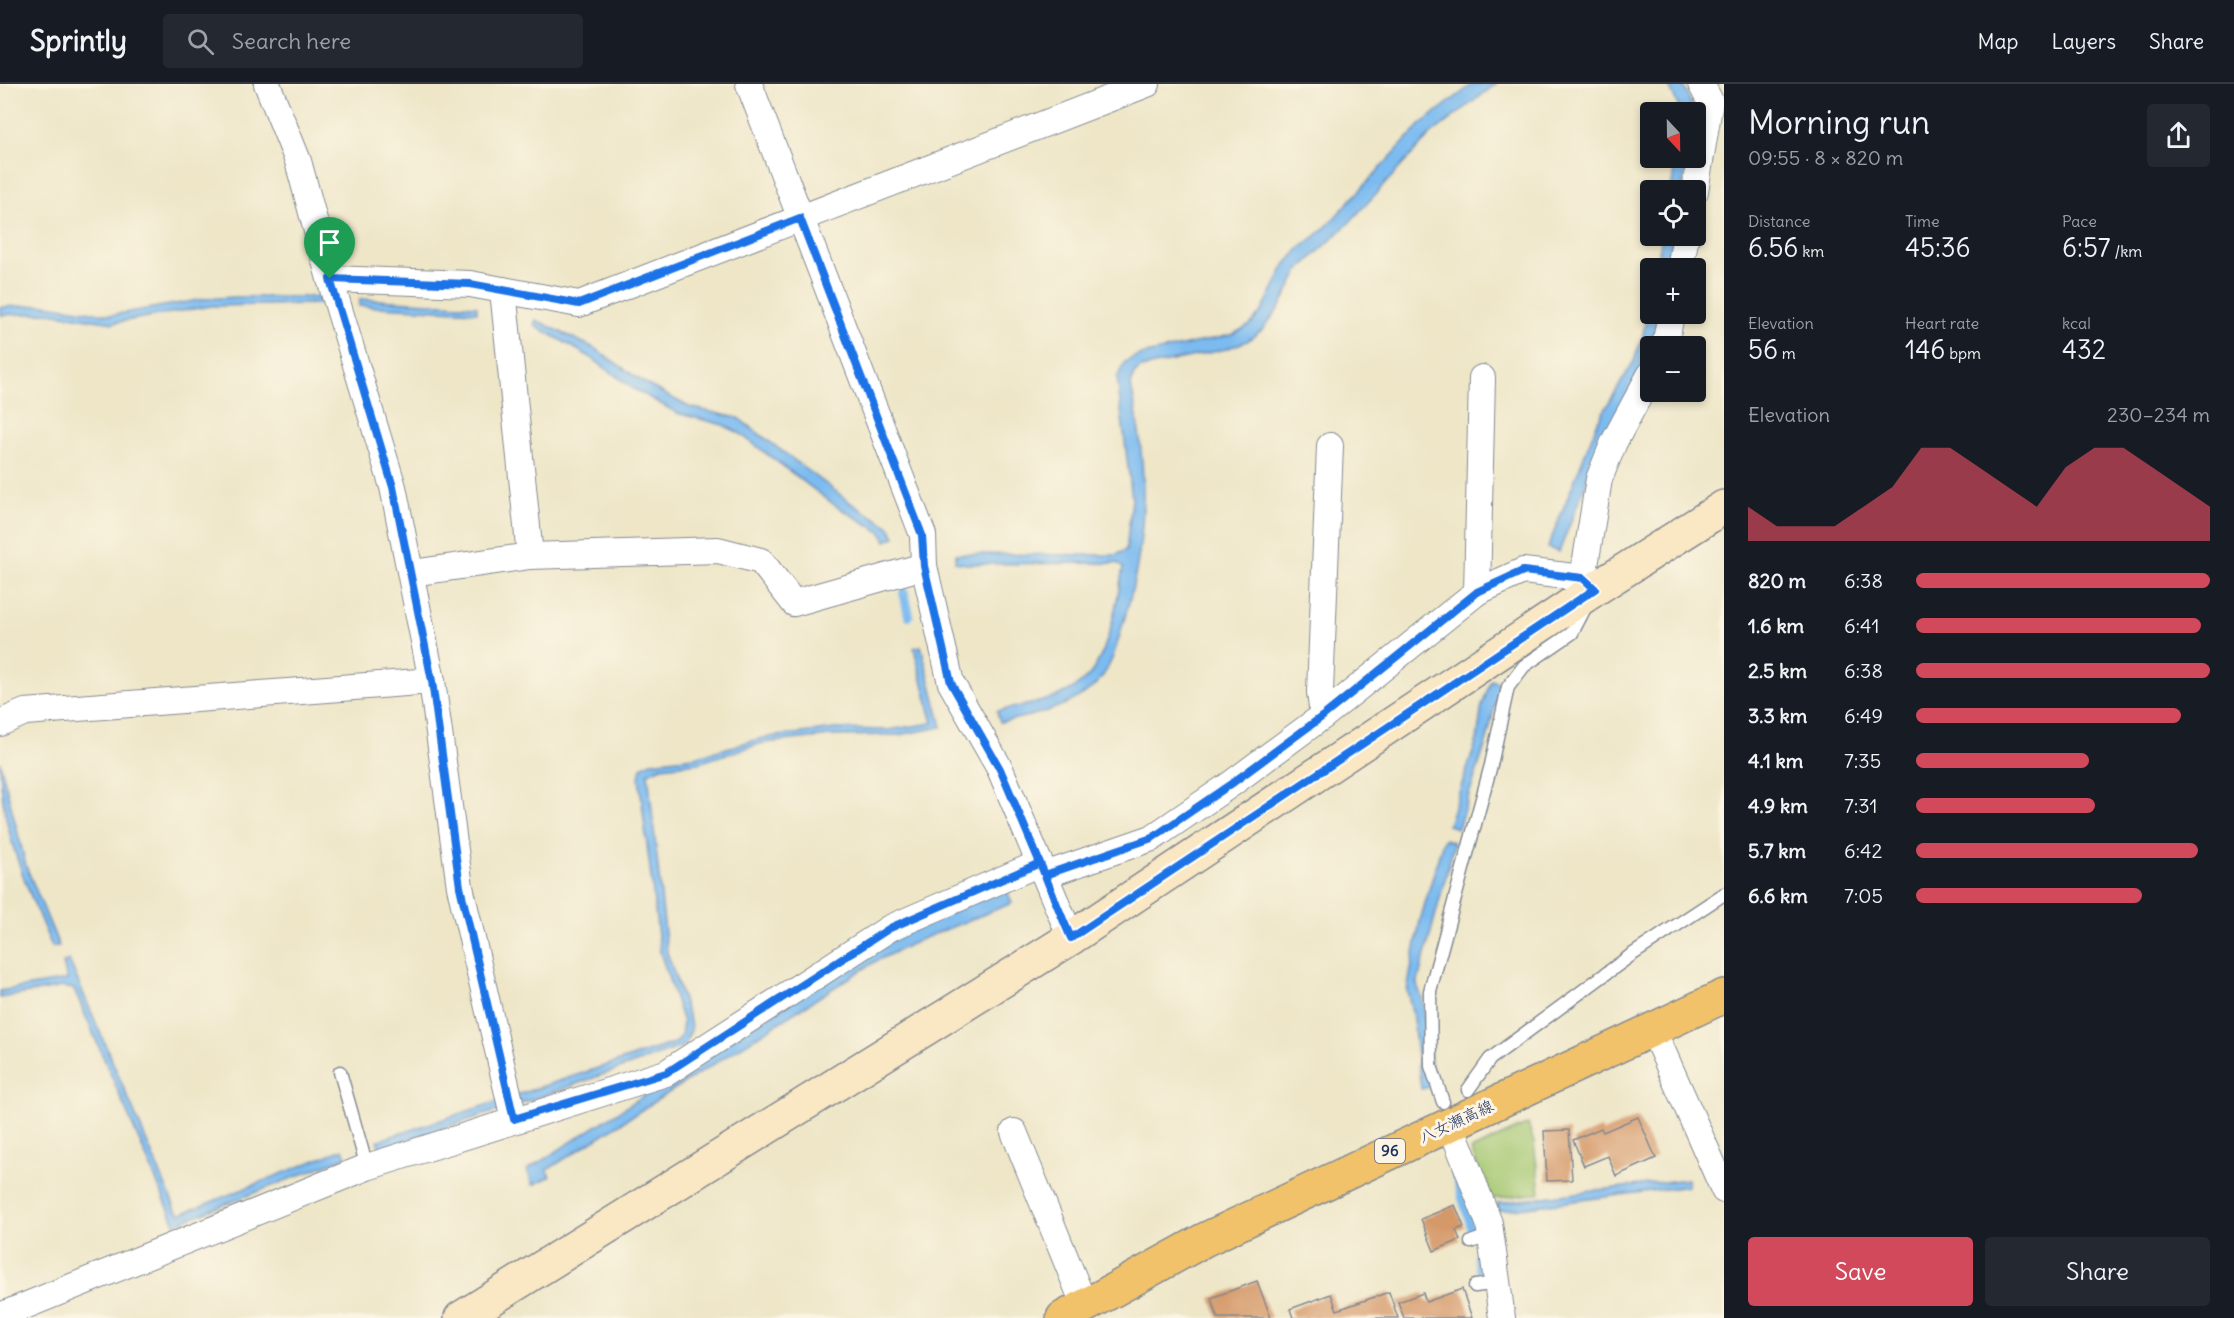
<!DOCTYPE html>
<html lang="en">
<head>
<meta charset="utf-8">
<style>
  :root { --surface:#171b24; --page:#242831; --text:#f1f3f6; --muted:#9ea1a6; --line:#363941; --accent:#d1495b }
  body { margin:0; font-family:Delius,"Klee One",sans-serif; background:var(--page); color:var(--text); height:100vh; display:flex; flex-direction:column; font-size:22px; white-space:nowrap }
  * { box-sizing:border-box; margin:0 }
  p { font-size:20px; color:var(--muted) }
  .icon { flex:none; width:33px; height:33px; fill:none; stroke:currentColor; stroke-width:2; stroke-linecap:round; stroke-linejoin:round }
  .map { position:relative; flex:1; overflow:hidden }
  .sheet { display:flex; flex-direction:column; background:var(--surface); width:510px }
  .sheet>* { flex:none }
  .needle { width:39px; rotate:158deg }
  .controls { position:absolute; left:1640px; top:18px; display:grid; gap:12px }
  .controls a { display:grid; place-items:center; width:66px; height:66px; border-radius:6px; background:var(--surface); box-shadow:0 3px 9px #0003; font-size:30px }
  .pin { position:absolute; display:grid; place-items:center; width:51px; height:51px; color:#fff; margin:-62px -26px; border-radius:50% 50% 50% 0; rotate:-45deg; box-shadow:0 0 6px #0007 }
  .pin .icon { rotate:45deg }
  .round { display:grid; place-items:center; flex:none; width:63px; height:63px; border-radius:6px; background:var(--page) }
  .overview { display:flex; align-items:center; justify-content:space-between; height:102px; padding:0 24px }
  h1 { font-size:33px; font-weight:600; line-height:45px }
  .metrics { display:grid; grid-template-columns:repeat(3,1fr); gap:9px; height:102px; padding:6px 24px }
  .metrics div { display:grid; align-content:center }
  .metrics b { font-size:26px; font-weight:600 }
  .metrics small { font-size:16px; font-weight:400 }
  .metrics p { font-size:16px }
  .chart { height:168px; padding:12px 24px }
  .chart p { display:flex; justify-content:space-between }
  .chart svg { width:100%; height:108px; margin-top:6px; fill:var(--accent); opacity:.7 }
  .primary-button { display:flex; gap:12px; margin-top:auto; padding:12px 24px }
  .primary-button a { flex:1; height:69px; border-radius:6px; background:var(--accent); color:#fff; font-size:24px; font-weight:600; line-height:69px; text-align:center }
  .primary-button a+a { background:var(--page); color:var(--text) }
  ul { padding:0 24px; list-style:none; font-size:20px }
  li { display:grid; grid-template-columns:96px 72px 1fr; align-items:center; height:45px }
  li i { height:15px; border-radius:8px; background:var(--accent) }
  header { display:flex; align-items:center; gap:36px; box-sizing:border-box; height:84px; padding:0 30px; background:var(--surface); border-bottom:2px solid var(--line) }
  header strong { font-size:28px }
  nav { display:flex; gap:33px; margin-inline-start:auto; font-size:21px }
  .search { width:420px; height:54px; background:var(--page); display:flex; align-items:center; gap:15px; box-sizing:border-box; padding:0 21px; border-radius:6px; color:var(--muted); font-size:22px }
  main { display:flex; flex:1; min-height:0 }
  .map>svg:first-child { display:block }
</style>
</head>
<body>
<header>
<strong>Sprintly</strong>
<div class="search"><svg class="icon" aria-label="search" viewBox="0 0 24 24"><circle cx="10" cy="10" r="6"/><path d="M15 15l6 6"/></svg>Search here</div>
<nav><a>Map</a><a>Layers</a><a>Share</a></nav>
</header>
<main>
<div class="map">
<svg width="1724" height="1234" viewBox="0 0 1724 1234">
  <rect width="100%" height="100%" fill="#fcf5e5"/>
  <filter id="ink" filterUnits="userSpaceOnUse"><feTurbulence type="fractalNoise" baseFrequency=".0167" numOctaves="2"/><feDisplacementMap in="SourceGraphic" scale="12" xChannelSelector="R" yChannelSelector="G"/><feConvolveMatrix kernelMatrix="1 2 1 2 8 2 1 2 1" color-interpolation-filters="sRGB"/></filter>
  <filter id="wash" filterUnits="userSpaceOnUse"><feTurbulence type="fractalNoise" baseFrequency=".008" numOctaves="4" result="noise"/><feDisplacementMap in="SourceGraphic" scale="24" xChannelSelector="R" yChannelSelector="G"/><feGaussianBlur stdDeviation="1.35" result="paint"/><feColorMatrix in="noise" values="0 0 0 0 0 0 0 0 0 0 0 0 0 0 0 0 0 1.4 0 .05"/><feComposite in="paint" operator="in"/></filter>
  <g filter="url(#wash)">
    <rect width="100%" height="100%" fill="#eee6c7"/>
    <polygon fill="#a5c872" stroke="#607c68" stroke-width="1.5" points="1528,1040 1534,1059 1540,1109 1490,1115 1471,1066"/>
    <g fill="#7cbbf0" stroke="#4c75a7" stroke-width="1.5">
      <path d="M1473,0H1496L1430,51L1348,140L1300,185L1279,224L1262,246L1247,257L1226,265L1141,284L1134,290L1131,301C1149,385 1148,461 1122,543C1116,565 1110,588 1093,603C1067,625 1032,632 1000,638L997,627C1027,621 1069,615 1090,590C1110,565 1117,515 1123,484L1117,479L966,480L955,478L956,470L1116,471L1126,466L1132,415L1117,294L1125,278L1137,272L1231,251L1250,241L1262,227L1285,181L1300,164L1324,145L1422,39Z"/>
      <polygon points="1668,0 1683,0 1694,28 1681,28"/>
      <polygon points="1676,74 1689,74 1682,106 1671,106"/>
      <polygon points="1662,152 1673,152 1667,184 1656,184"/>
      <polygon points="236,213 319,213 319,220 211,222 113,239 50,229 0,231 0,223 47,221 112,231 204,215"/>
      <polygon points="360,215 477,222 477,228 359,222"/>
      <polygon points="1650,215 1650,230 1659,230 1654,253 1643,283 1587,396 1559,468 1548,464 1550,458 1598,337 1634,277 1643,250"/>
      <polygon points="536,236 594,264 648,301 689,323 738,334 854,421 890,443 895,453 886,457 881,448 836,422 739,349 723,341 677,329 634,305 590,273 534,241"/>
      <polygon points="921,562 942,643 899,651 830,652 763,659 698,679 661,683 648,689 667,868 690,937 691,946 684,962 534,1015 380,1064 377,1057 677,958 681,952 683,938 660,868 639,694 641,683 651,678 695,673 762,654 835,645 888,646 933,639 914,564"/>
      <polygon points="1491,596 1500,599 1487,656 1458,744 1448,741 1477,656 1482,621"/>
      <path d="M0,678L26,782L59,862L52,863C27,804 0,744 0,678Z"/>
      <polygon points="1445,755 1453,758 1454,761 1417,901 1422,914 1434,1002 1421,1005 1412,927 1407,907 1420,837 1443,757"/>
      <polygon points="1006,804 1012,819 922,855 876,877 547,1086 550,1093 533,1101 527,1086 891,854"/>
      <polygon points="69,876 176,1126 181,1130 343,1065 346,1073 175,1140 74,905 63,903 0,914 0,907 67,896 63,879"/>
      <polygon points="1687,1095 1688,1102 1498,1127 1497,1119"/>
    </g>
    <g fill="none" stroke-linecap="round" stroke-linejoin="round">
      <g stroke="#7cbbf0" stroke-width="10">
        <polyline points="904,509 909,531"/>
        <polyline points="1456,1091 1473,1146"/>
        <polyline points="1478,1173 1480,1185"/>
      </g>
    </g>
    <g id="blocks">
      <g fill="#d59969">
        <polygon points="1638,1033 1656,1074 1616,1092 1608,1072 1584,1082 1573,1056 1601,1044 1603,1048"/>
        <polygon points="1569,1046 1572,1096 1547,1097 1544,1047"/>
        <polygon points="1455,1121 1464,1143 1456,1146 1460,1156 1434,1167 1421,1135"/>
        <polygon points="1257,1197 1271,1234 1218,1234 1211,1214"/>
        <polygon points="1462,1205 1472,1234 1404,1234 1398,1218 1423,1209 1426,1218"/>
        <polygon points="1389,1208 1398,1234 1293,1234 1290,1225 1331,1210 1337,1226"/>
      </g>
    </g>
  </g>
  <g filter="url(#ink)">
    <use href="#blocks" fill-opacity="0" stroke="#848a92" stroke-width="1.5"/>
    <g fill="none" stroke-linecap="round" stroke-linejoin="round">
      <defs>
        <g id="lane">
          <polyline points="340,988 367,1083"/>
          <polyline points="1468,1006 1490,975 1630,872 1724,810"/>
          <polyline points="1443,1018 1431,982 1430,907 1491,681 1508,603 1524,582 1572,549 1586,522"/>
          <polyline points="1471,1158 1491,1151"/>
          <polyline points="1475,1202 1499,1199"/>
        </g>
        <g id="street">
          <polyline points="267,0 298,77 330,195 393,403 432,597 460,803 514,1035"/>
          <polyline points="749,0 923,451 924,482 951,599 1000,685 1071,854"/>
          <polyline points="1695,107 1710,17 1701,0"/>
          <polyline points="1680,184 1686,152"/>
          <polyline points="330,195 470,200 579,220 1147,0"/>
          <polyline points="503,206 530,472"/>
          <polyline points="1665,262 1671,230"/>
          <polyline points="412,489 530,472 718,466 761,477 794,519 924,482"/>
          <polyline points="1595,505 1583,494 1599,395 1614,358 1650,291"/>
          <polyline points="1477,508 1482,294"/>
          <polyline points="1323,632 1320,608 1330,362"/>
          <polyline points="0,639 25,628 432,597"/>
          <polyline points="1045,791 1152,754 1231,700 1323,632 1477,508 1523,487 1583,494"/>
          <polyline points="1653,946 1724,1106"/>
          <polyline points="1450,1039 1489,1139 1502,1234"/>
          <polyline points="1014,1048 1084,1220"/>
          <polyline points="0,1232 367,1083 666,989 890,844 1040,779"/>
        </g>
        <polyline id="secondary" points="461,1234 1071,854 1595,505 1724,423"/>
        <polyline id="primary" points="1063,1234 1204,1156 1724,912"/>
      </defs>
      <use href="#lane" stroke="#848a92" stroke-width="15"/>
      <use href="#street" stroke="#848a92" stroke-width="28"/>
      <use href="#secondary" stroke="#848a92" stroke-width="36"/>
      <use href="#primary" stroke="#848a92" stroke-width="36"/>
      <use href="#lane" stroke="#fff" stroke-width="12"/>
      <use href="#street" stroke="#fff" stroke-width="26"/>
      <use href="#secondary" stroke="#fae7c3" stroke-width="33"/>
      <use href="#primary" stroke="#f2c26a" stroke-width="33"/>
    </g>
  </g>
  <g fill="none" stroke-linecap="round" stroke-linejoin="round" filter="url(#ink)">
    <defs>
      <path id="route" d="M330,195L393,403L432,597L460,803L514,1035L666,989L890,844L1040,779C1050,804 1060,829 1071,854L1595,505L1583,494L1523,487L1477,508L1323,632L1231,700L1152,754L1045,791L1040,779L1000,685L951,599L924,482L922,451L800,134L579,220L470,200L330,195"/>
    </defs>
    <use href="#route" stroke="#fff" stroke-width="12"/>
    <use href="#route" stroke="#1a73e8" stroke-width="8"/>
  </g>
  <g text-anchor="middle" stroke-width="6" stroke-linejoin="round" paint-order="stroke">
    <rect fill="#fcf5e5" stroke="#5e6a86" stroke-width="1.5" x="1375" y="1055" width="30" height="24" rx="4.5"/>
    <g font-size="15" font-weight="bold" fill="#1b2f5e">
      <text x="1390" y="1072">96</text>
    </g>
    <g font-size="16" fill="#1b2f5e" stroke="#fcf5e5">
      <text transform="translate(1456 1037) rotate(-25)" y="6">八女瀬高線</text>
    </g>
  </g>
</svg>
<div class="controls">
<a><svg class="needle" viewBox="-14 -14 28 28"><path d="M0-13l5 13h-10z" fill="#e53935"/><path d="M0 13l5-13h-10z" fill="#9ea1a6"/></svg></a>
<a><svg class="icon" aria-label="locate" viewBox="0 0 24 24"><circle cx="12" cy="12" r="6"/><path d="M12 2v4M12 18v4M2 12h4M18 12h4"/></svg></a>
<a>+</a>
<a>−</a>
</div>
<div class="pin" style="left:330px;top:195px;background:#1e9e55"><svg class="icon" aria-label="arrive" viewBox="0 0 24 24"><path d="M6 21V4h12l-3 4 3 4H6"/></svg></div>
</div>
<section class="sheet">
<div class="overview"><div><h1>Morning run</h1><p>09:55 · 8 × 820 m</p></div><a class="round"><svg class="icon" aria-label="share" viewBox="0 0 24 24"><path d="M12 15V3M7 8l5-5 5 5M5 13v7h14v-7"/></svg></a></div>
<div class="metrics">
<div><p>Distance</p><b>6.56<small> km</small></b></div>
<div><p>Time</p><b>45:36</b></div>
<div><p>Pace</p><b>6:57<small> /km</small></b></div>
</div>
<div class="metrics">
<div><p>Elevation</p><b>56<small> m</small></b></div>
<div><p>Heart rate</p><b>146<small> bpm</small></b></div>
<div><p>kcal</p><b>432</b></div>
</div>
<div class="chart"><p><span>Elevation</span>230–234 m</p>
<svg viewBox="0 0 160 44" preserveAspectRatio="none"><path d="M0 44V30L10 38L20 38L30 38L40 30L50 22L60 6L70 6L80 14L90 22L100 30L110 14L120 6L130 6L140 14L150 22L160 30V44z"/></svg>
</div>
<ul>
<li><b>820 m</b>6:38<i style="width:100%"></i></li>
<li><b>1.6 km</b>6:41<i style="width:97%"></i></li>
<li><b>2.5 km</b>6:38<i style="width:100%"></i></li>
<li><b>3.3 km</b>6:49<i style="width:90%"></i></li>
<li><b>4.1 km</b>7:35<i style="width:59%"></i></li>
<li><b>4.9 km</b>7:31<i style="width:61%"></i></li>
<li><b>5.7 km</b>6:42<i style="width:96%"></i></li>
<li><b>6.6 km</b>7:05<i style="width:77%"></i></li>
</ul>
<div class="primary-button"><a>Save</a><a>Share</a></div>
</section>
</main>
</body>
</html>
